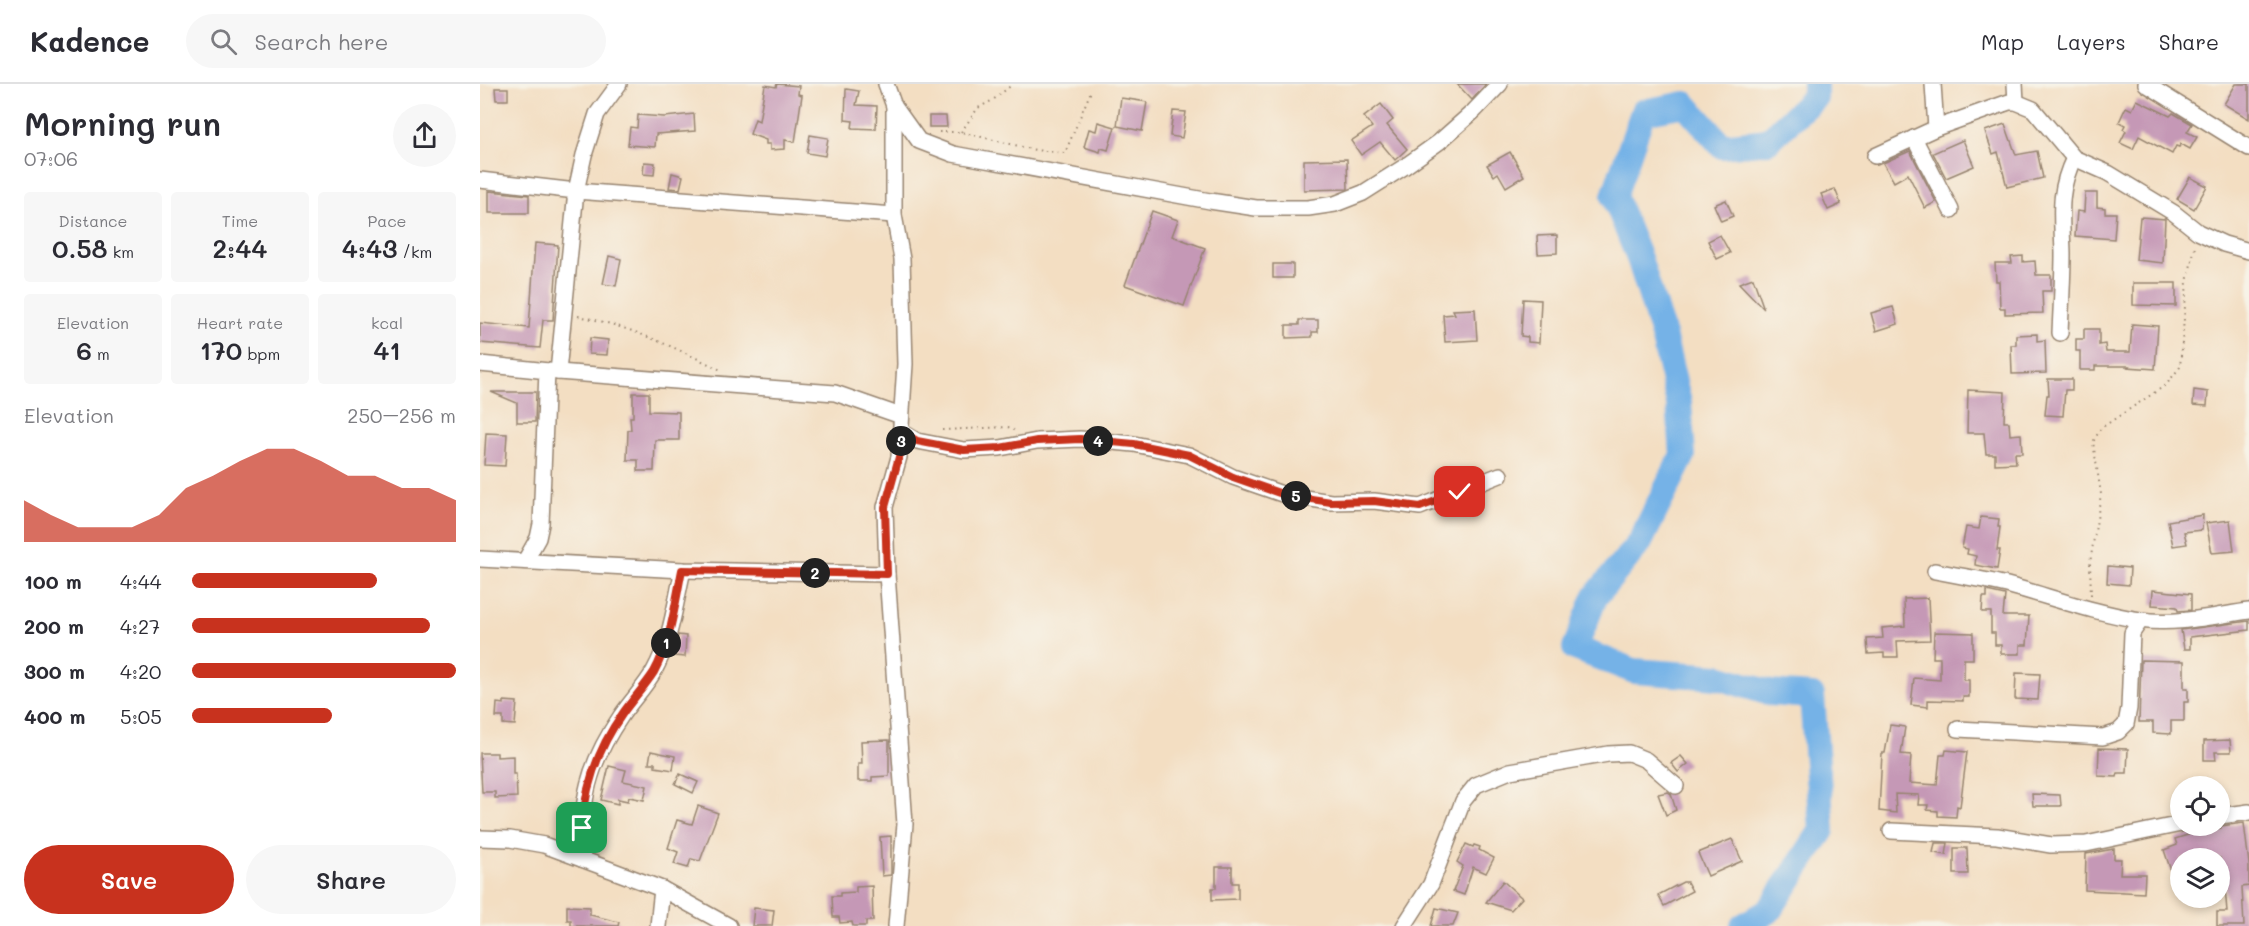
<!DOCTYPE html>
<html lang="en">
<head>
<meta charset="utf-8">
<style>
  :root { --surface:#fff; --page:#f7f7f7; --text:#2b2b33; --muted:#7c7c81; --line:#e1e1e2; --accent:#c8321e }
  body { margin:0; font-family:Mali,sans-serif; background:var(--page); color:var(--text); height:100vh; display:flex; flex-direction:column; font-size:22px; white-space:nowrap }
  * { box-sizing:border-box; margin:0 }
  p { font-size:20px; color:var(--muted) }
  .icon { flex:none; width:33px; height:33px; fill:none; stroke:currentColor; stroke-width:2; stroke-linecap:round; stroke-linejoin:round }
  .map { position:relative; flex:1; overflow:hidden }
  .panel { display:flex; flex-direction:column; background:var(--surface); width:480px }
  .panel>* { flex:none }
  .controls { position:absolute; left:1690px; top:692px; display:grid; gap:12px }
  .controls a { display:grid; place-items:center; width:60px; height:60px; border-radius:50%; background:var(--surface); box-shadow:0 3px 9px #0003; font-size:30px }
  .pin { position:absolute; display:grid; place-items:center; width:51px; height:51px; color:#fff; margin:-26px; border-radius:12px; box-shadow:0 3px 9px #0006 }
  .km { position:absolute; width:30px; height:30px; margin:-15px; border-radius:50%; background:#222; color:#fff; font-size:16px; line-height:30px; text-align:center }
  .round { display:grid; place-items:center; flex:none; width:63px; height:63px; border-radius:32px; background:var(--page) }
  .head { display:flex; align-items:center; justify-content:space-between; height:102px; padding:0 24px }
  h1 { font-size:33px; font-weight:600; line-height:45px }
  .figures { display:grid; grid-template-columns:repeat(3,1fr); gap:9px; height:102px; padding:6px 24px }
  .figures div { display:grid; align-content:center; border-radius:6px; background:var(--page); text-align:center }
  .figures b { font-size:26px; font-weight:600 }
  .figures small { font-size:16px; font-weight:400 }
  .figures p { font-size:16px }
  .chart { height:168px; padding:12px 24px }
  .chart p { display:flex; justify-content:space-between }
  .chart svg { width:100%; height:108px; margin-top:6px; fill:var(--accent); opacity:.7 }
  .cta { display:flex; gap:12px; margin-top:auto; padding:12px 24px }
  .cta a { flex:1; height:69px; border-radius:36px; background:var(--accent); color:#fff; font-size:24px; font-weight:600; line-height:69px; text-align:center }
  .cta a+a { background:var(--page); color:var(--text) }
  ul { padding:0 24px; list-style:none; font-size:20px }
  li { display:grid; grid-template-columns:96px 72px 1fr; align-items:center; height:45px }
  li i { height:15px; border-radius:8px; background:var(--accent) }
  header { display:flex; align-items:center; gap:36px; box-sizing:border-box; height:84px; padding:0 30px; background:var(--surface); border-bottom:2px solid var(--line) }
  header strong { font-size:28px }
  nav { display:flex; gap:33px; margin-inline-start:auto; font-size:21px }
  .search { width:420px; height:54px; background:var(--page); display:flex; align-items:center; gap:15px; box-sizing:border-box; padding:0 21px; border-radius:33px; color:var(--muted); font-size:22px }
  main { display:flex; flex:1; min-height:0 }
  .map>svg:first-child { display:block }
</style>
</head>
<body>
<header>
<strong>Kadence</strong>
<div class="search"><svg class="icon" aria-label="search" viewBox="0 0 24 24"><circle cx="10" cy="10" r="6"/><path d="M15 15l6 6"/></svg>Search here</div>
<nav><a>Map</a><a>Layers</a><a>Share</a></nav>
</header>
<main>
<section class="panel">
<div class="head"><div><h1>Morning run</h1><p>07:06</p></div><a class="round"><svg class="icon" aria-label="share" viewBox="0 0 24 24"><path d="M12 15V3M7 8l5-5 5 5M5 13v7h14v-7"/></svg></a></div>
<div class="figures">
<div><p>Distance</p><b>0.58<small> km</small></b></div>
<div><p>Time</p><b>2:44</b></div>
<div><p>Pace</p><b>4:43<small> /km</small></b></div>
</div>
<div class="figures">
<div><p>Elevation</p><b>6<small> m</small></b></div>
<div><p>Heart rate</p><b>170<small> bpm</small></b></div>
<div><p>kcal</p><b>41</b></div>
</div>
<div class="chart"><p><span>Elevation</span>250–256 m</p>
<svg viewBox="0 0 160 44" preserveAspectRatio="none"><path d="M0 44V27L10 33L20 38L30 38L40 38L50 33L60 22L70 17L80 11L90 6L100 6L110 11L120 17L130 17L140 22L150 22L160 27V44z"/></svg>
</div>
<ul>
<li><b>100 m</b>4:44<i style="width:70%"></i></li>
<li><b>200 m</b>4:27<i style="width:90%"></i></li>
<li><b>300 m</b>4:20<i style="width:100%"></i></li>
<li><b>400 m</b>5:05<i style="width:53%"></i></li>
</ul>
<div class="cta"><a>Save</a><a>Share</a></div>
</section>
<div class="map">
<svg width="1769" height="842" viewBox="0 0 1769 842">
  <rect width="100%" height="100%" fill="#f7f3e8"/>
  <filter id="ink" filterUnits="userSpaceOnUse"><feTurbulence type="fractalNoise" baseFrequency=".0167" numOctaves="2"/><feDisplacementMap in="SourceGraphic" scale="12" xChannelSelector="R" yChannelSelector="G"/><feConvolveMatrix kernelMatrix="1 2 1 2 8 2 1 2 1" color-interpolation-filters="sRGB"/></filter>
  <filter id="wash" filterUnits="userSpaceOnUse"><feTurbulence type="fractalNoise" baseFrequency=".008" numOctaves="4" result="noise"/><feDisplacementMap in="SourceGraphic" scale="24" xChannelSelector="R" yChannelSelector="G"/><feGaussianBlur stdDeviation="1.35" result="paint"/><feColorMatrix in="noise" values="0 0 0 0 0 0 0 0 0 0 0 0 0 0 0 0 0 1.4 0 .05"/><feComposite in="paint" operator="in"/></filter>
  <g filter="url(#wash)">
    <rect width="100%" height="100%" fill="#f3dec2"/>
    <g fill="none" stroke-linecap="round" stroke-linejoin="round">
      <polyline stroke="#74b2e7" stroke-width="26" points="1263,842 1289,827 1342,746 1332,612 1290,609 1238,593 1154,587 1095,564 1115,513 1160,458 1203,371 1199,319 1183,251 1160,177 1134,112 1163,28 1205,20 1242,62 1288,57 1335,13 1335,0"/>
    </g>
    <g id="blocks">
      <g fill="#c598b6">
        <polygon points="297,0 319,2 318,10 322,11 315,58 305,56 305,65 290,66 290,60 286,60 286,56 270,50 275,35 279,37 285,1 296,3"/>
        <polygon points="977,0 1006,0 992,16"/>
        <polygon points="1756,0 1769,0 1769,35 1744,20"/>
        <polygon points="15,4 28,4 28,16 16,16"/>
        <polygon points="366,5 379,7 376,21 397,22 396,45 372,44 373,37 365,36"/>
        <polygon points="641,14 667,18 662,47 637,42"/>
        <polygon points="1657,16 1690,32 1693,29 1712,40 1707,48 1717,53 1710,65 1701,60 1699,63 1696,62 1692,70 1659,52 1653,65 1640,59 1646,47 1643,45 1645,41 1639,38 1646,23 1652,26"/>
        <polygon points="901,20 913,36 907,41 927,65 915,76 900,58 881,71 871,57 892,43 884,33"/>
        <polygon points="693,27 706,28 702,54 690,52"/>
        <polygon points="214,30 215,47 176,50 175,63 148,61 150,43 157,44 158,31 184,33"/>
        <polygon points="449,32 466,32 467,43 449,43"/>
        <polygon points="618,38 635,43 628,66 621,64 620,68 604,63 609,45 616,47"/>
        <polygon points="1525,40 1536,71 1557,67 1563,94 1527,103 1518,68 1513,70 1505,47"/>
        <polygon points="330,51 348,54 345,72 327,69"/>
        <polygon points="1483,56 1494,82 1466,94 1453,69"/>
        <polygon points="1430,67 1456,118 1445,124 1428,90 1414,98 1403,79"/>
        <polygon points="1030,68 1044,92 1026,103 1018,89 1014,92 1007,81"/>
        <polygon points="867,75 868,105 824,106 824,76"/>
        <polygon points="164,78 175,79 174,91 163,90"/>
        <polygon points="192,89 203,92 200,105 189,104"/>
        <polygon points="1710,93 1727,102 1714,125 1697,115"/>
        <polygon points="1355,105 1361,120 1348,126 1341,110"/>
        <polygon points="9,107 49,111 49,129 9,129"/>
        <polygon points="1605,109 1617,109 1617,123 1625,124 1625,129 1636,129 1634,155 1595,152 1597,127 1604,128"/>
        <polygon points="1246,116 1253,132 1241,137 1234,121"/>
        <polygon points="672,127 698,136 692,152 725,164 704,222 645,201"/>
        <polygon points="1660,133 1685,135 1683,179 1656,176"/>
        <polygon points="1077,151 1077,169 1058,170 1057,152"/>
        <polygon points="1240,151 1250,169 1237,175 1228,157"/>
        <polygon points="55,159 78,161 73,236 63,236 60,264 0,259 0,239 49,244"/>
        <polygon points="129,172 141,175 136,202 123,200"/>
        <polygon points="1543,172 1543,178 1555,177 1556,191 1571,191 1571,207 1562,207 1563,229 1525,230 1525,224 1520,224 1519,197 1516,197 1515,179 1532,179 1531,173"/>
        <rect x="793" y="180" width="20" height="14"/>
        <polygon points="1273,194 1284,225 1259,199"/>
        <polygon points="1653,199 1696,199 1696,222 1653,221"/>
        <polygon points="1043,215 1061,216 1059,259 1048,258 1048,253 1041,252"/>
        <polygon points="1413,223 1418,240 1396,247 1391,229"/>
        <polygon points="995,225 997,256 965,258 963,231 975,230 973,226"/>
        <polygon points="819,236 838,236 838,248 832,248 832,253 806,254 806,241 819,241"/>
        <polygon points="1652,240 1678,242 1675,285 1648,283 1649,282 1615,282 1615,286 1600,286 1600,267 1596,267 1596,255 1604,255 1604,245 1619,245 1619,261 1625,260 1626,268 1650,268"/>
        <polygon points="1557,250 1557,257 1565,256 1566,289 1532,290 1531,261 1536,261 1536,251"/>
        <polygon points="110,254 128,256 127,271 109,270"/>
        <polygon points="1568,295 1592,295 1592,306 1585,306 1583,332 1565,331 1567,311 1569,311"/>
        <polygon points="1488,306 1525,308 1524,338 1529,338 1530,351 1541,350 1542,369 1535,369 1536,379 1515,380 1515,370 1506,370 1504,349 1487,349"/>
        <polygon points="1714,306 1728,308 1727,322 1713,321"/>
        <polygon points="11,308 56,308 55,338 37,338 37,319"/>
        <polygon points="153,309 169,309 169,327 199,328 199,356 175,356 174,387 158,387 158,376 147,376 148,346 151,346 150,333 153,333"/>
        <polygon points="6,349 27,350 25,382 4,381"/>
        <polygon points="1723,431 1722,446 1704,448 1707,460 1693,462 1688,437"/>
        <polygon points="1501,433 1519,435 1518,443 1520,443 1517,466 1520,466 1517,485 1495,481 1496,472 1487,470 1488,465 1482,464 1486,443 1499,445"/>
        <polygon points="1750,436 1754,467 1732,469 1726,439"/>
        <polygon points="1628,482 1650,484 1649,501 1627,499"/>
        <polygon points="1673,506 1711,510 1711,526 1698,527 1697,523 1672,521"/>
        <polygon points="1507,507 1525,511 1523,532 1549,532 1547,561 1540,561 1540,570 1521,570 1521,561 1515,561 1515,549 1511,549 1511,528 1502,528 1503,513 1507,513"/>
        <polygon points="1448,514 1450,556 1417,557 1418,573 1404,573 1404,569 1388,570 1387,555 1403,554 1402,544 1425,542 1424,515"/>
        <polygon points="1769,537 1769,546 1710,553 1710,565 1704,565 1701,546"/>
        <polygon points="1454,548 1493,549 1493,575 1484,575 1484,596 1489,596 1489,613 1483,613 1483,617 1448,616 1448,623 1431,621 1434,594 1460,596 1460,574 1453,574"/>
        <polygon points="198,551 206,552 205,573 194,572"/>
        <polygon points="1661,576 1704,577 1704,604 1708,604 1708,618 1704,618 1704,637 1691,637 1691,650 1673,649 1673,638 1659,638"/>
        <polygon points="1536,589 1560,590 1558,616 1535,615"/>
        <polygon points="24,617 37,618 35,641 23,640 23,633 16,633 17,619 24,620"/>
        <polygon points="1410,641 1425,643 1421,670 1431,671 1429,699 1457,701 1460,671 1465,671 1466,666 1487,668 1480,723 1477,722 1476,733 1458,732 1458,727 1447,726 1448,721 1438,721 1439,711 1415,710 1416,729 1399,727 1402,669 1405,669"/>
        <polygon points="409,656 409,692 392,693 392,697 378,697 378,680 382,680 381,657"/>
        <polygon points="1750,656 1751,668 1735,668 1736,676 1724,676 1724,657"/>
        <polygon points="1619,664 1648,665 1647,689 1638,689 1637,693 1618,692"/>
        <polygon points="171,667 195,672 193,686 175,683 175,679 169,679"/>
        <polygon points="0,669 17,669 17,673 33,672 33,690 36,690 37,713 15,714 15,708 2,708"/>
        <polygon points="1201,672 1208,680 1198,688 1191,679"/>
        <polygon points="129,682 146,686 143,697 167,702 164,716 149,713 148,717 138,715 138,720 121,716"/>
        <polygon points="200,690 218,698 213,709 195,700"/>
        <polygon points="1188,708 1191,710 1196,726 1186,731 1178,710"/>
        <polygon points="1552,710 1580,711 1581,722 1553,722"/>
        <polygon points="218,722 238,729 220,777 211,775 208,784 194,780 198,768 188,764 197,736 212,740"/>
        <polygon points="1764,739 1769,780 1769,802 1762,803 1764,842 1737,842 1737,828 1747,828 1745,803 1740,804 1740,774 1701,774 1701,784 1691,787 1684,766 1697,761 1695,755 1720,747 1741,744 1741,742"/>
        <polygon points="411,752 411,791 402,792 400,753"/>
        <polygon points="1252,755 1262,777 1228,792 1218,769"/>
        <polygon points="1455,759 1468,759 1466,771 1453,769"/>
        <polygon points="986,760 993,763 994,761 1000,763 999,766 1014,774 1006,789 993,783 984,811 973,807 983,782 977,778"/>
        <polygon points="1474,764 1487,764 1488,790 1474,790"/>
        <polygon points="1634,765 1634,775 1641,775 1640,790 1665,790 1664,809 1605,806 1606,770"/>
        <polygon points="736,783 752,783 752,799 758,799 758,815 732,816 732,804 736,804"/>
        <polygon points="1023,797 1042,814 1031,826 1006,818"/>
        <polygon points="1203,798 1207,798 1212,807 1184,822 1178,811"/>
        <polygon points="392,802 393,837 386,837 386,842 373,842 372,838 360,839 359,833 353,833 352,812 360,812 360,809 376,808 376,803"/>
        <polygon points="87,822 110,823 110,831 139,838 138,842 91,842 91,836 87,836"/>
        <polygon points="274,824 294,826 292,842 272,842"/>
        <polygon points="956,824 978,829 973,842 951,842"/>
      </g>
    </g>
  </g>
  <g filter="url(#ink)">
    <use href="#blocks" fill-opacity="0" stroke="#978470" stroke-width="1.5"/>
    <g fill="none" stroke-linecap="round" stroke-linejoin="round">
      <defs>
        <g id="minor">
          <polyline points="406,0 414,22 414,131 422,175 425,280 419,373 405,423 407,490 425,740 416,842"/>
          <polyline points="1453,0 1456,44"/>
          <polyline points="1535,0 1536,18"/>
          <polyline points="1666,0 1769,64"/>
          <polyline points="414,22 439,57 473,70 730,117 776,124 828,124 855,120 883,109 924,83 959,58 994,27 1020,0"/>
          <polyline points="1434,54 1471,126"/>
          <polyline points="1395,72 1456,44 1529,18 1536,18 1553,25 1594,74 1628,89 1694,129 1718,148 1744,160 1769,167"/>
          <polyline points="0,96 96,107 414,131"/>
          <path d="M1580,249C1581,223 1583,196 1583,169C1582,133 1577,108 1594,74"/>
          <polyline points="0,280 78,288 355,309 421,332"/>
          <polyline points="78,288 96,107 104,71 117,30 139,0"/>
          <polyline points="422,348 437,357 484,366 520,364 557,357 600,355 654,360 709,371 753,393 805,411 851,418 894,417 940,423 1020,391"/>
          <polyline points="0,475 203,486 407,490"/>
          <polyline points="45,477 58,454 61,440 67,287"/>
          <path d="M1455,487C1479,492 1504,495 1527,501C1571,513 1615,529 1660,536C1696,541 1734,532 1769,527"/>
          <polyline points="1478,645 1623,653 1638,648 1646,640 1649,624 1652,549 1661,536"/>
          <polyline points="1740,732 1769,728"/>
          <polyline points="1411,747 1517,752 1571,761 1606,760 1701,740"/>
          <polyline points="0,754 30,755 64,761 182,805 249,842"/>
          <path d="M102,775C101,716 107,682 141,632C151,617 165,603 174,587C191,556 195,520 203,486"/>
          <polyline points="178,842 182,805"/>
          <polyline points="924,842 951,800 983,717 996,701 1030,687 1128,670 1149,669 1166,676 1196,702"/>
        </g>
      </defs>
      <use href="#minor" stroke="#978470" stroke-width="18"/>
      <g stroke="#978470" stroke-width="2" stroke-dasharray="1.5 4.5" stroke-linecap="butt">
        <polyline points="459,48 481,48 555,66 585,69 611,7"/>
        <polyline points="481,48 498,24 513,16 533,0"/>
        <path d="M98,232C149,242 194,263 241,286"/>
        <polyline points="462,346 528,343 534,346"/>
        <polyline points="1611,511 1610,479 1621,410 1613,358 1621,344 1686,301 1700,283 1707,198 1715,163"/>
      </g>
      <use href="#minor" stroke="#fff" stroke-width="15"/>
    </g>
  </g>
  <g fill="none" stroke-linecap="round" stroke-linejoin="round" filter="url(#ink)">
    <defs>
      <path id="route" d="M102,744C105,701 118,664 143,629C153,615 165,602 174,588C191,557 195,520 202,486L407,490L405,423L419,373L422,348L437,357L484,366L520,364L557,357L600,355L654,360L709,371L753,393L805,411L851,418L894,417L940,423L980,408"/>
    </defs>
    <use href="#route" stroke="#fff" stroke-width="12"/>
    <use href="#route" stroke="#c8321e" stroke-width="8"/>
  </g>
</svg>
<div class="controls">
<a><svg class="icon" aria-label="locate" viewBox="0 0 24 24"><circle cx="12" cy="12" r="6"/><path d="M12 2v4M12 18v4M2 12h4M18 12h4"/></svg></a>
<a><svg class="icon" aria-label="layers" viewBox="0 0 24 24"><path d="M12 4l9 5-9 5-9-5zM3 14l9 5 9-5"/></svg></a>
</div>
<div class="pin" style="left:102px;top:744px;background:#1e9e55"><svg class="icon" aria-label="arrive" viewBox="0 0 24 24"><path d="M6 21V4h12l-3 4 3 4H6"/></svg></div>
<div class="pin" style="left:980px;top:408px;background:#d93025"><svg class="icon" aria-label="check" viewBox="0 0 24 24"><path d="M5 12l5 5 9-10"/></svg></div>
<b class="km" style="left:186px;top:559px">1</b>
<b class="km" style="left:335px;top:489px">2</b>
<b class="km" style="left:421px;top:357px">3</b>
<b class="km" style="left:618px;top:357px">4</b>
<b class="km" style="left:816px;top:412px">5</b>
</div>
</main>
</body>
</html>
